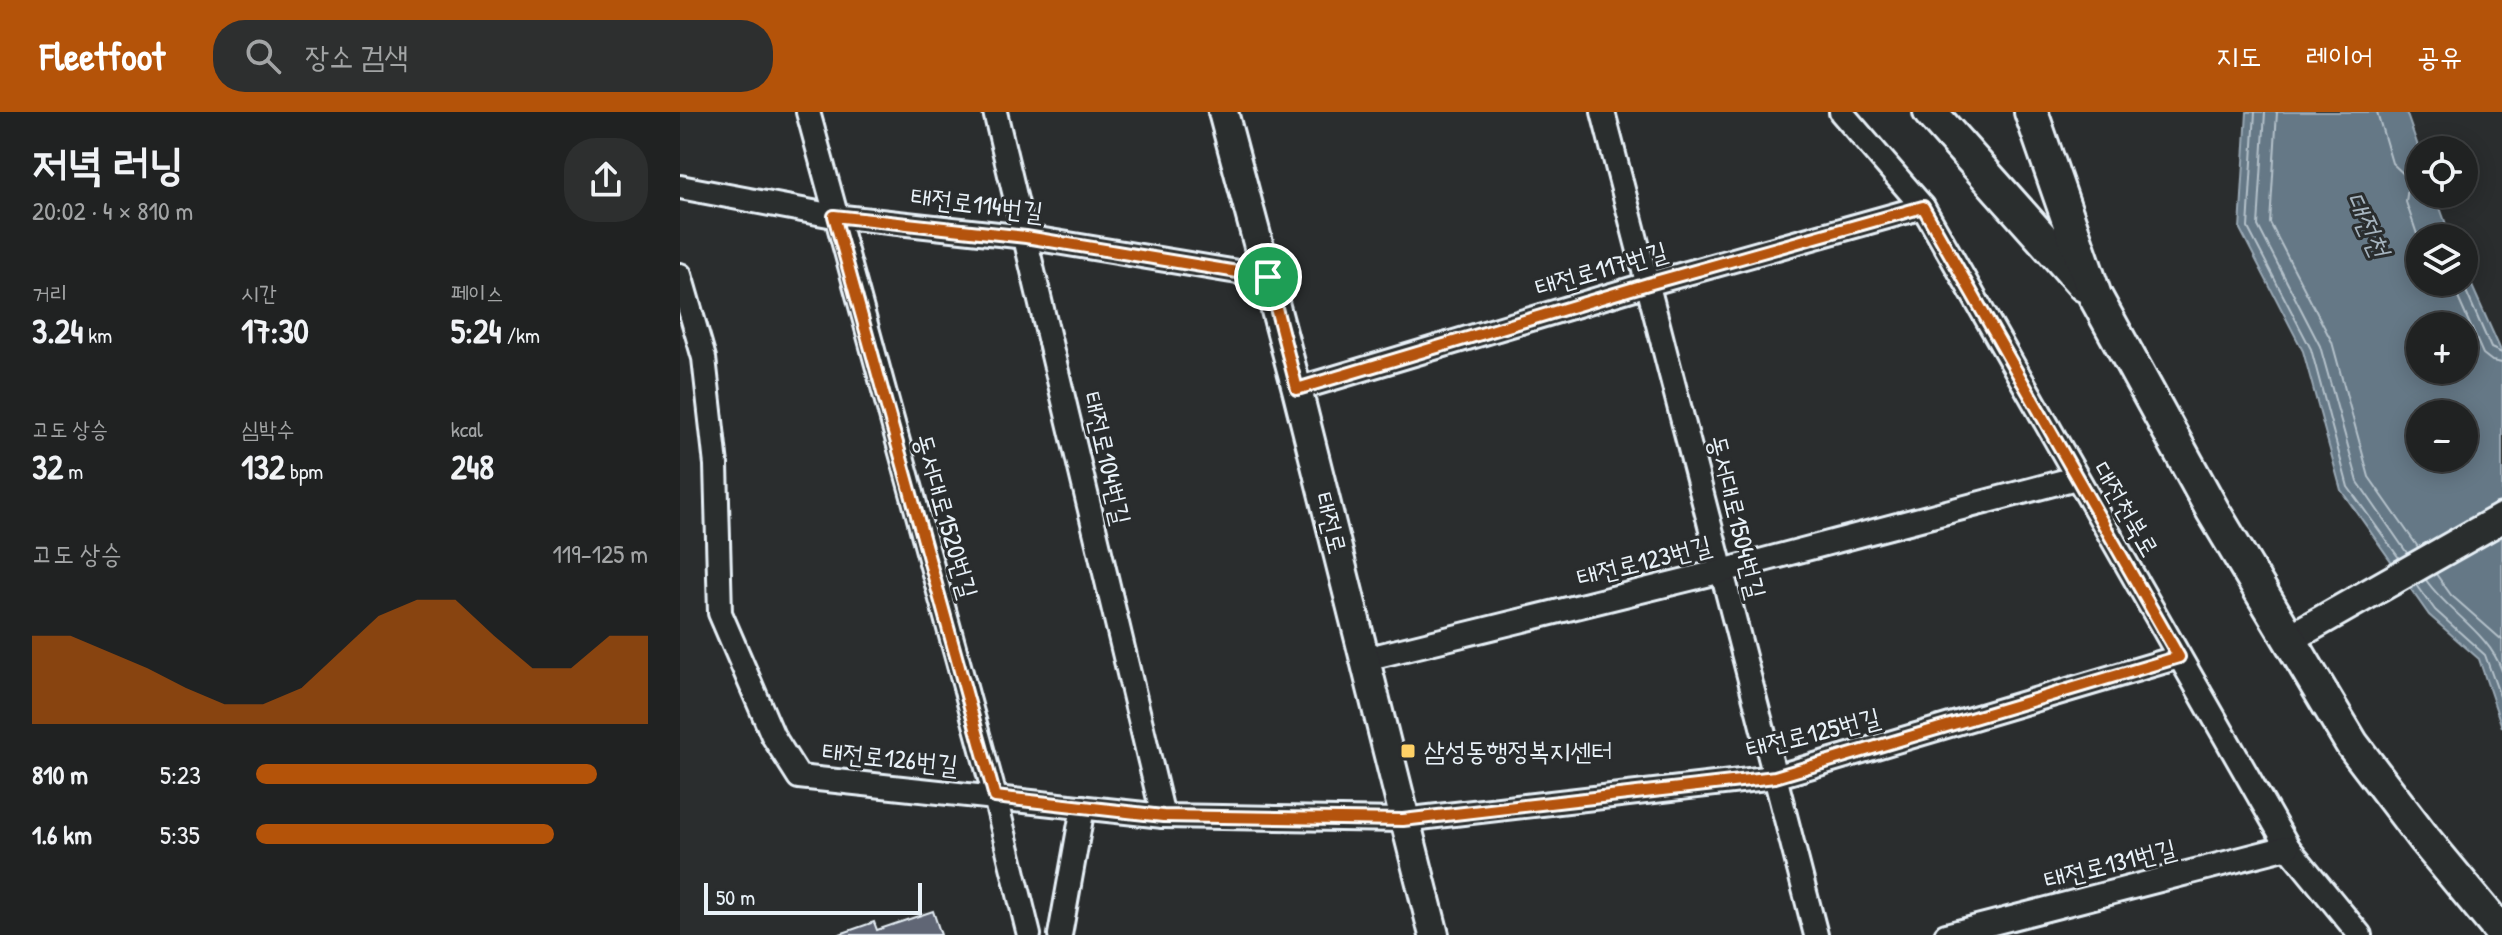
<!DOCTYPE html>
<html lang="ko">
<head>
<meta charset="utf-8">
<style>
  :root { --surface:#202222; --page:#2d2f2f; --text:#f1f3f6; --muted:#a2a4a5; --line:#3d3f40; --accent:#b45309 }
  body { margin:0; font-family:"Patrick Hand","Poor Story",sans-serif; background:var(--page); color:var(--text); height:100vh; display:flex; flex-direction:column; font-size:30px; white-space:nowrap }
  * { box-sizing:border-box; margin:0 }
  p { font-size:26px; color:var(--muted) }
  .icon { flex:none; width:44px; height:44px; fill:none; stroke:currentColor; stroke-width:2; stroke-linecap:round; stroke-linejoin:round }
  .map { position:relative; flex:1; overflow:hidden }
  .sheet { display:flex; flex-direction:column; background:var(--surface); width:680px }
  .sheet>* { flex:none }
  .buttons { position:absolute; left:1726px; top:24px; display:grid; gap:16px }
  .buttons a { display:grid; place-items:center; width:72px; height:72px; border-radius:50%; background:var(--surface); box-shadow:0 4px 20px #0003,0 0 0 2px var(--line); font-size:40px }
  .scale { position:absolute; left:24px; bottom:20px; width:218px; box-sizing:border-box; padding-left:8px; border:4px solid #e8f1f8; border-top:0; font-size:22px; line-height:28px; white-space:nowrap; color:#e8f1f8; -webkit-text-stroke:6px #2a2d2e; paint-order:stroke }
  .pin { position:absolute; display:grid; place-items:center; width:68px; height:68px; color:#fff; margin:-34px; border:4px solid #fff; border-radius:50%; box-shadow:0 2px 8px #0007 }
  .round { display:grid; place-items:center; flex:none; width:84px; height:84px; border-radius:32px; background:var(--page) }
  .headline { display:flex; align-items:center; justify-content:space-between; height:136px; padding:0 32px }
  h1 { font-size:44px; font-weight:700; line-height:60px }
  .metrics { display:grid; grid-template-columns:repeat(3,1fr); gap:12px; height:136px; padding:8px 32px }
  .metrics div { display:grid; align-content:center }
  .metrics b { font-size:34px; font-weight:700 }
  .metrics small { font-size:22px; font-weight:400 }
  .metrics p { font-size:22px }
  .chart { height:224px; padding:16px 32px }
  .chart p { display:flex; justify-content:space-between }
  .chart svg { width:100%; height:144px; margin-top:8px; fill:var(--accent); opacity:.7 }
  ul { padding:0 32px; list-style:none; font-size:26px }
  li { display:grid; grid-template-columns:128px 96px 1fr; align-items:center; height:60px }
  li i { height:20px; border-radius:10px; background:var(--accent) }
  header { display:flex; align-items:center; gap:48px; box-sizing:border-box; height:112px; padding:0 40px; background:var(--accent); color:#fff }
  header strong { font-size:38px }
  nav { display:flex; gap:44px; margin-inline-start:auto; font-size:28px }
  .search { width:560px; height:72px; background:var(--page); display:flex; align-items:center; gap:20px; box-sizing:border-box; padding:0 28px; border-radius:32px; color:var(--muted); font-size:30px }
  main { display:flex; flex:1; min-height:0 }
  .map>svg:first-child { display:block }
</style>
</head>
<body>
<header>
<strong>Fleetfoot</strong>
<div class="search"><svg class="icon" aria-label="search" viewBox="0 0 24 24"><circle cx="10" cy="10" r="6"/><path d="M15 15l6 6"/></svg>장소 검색</div>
<nav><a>지도</a><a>레이어</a><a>공유</a></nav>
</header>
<main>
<section class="sheet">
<div class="headline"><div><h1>저녁 러닝</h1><p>20:02 · 4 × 810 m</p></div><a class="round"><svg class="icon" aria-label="share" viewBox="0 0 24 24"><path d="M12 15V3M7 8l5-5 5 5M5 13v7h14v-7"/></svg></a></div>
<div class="metrics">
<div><p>거리</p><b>3.24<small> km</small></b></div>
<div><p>시간</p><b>17:30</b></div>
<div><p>페이스</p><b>5:24<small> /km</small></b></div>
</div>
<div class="metrics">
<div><p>고도 상승</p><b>32<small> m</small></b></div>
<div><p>심박수</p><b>132<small> bpm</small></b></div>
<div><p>kcal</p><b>248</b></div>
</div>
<div class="chart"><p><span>고도 상승</span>119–125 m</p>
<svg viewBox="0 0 160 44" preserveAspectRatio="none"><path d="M0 44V17L10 17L20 22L30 27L40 33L50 38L60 38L70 33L80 22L90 11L100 6L110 6L120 17L130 27L140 27L150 17L160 17V44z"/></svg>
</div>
<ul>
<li><b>810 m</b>5:23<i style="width:87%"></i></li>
<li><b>1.6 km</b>5:35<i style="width:76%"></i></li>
</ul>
</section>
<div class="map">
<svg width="1822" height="823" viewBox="0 0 1822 823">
  <rect width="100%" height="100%" fill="#2a2d2e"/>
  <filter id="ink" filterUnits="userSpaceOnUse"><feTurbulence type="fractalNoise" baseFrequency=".0125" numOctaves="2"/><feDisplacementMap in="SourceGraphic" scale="16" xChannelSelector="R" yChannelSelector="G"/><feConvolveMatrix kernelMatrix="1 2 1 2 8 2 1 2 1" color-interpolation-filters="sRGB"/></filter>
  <g filter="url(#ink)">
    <path fill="#657886" stroke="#99a8b4" stroke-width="2" fill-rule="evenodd" d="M1567,0H1726L1740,40V82H1755L1771,126H1740V170H1784V156L1822,241V615L1799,547L1749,503L1661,378L1623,239L1560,117ZM1740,214H1784V258H1740ZM1740,302H1784V346H1740Z"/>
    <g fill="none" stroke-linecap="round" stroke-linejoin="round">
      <g stroke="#b4c1ca" stroke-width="2">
        <polyline points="1575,0 1568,116 1631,237 1668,375 1719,446"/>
        <polyline points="1585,0 1578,114 1640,234 1678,370 1727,441"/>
        <polyline points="1597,0 1590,111 1652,230 1689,365 1738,435"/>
        <polyline points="1697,0 1712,51 1729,67 1726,90 1740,131"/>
        <polyline points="1771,170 1803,242 1812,249 1822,251"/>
        <polyline points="1782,170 1811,236 1822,241"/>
        <polyline points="1756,462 1771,483 1822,528"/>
        <path d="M1746,468C1769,501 1809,521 1822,559"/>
        <polyline points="1737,473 1755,498 1805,543 1822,590"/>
      </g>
    </g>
    <polygon fill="#606674" stroke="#e8f1f8" stroke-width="2" points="253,799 261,823 157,823 194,810 197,818"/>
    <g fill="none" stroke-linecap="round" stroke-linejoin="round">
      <defs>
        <g id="minor">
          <polyline points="128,0 315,685 349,823"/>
          <polyline points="315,0 483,704"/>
          <polyline points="923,0 1136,823"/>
          <polyline points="1161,0 1243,95 1608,735 1680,823"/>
          <polyline points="0,75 154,104 346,125 588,165"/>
          <polyline points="0,163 24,246 36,353 40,501 93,624 119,665 483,704 723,708 1095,665 1499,545"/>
          <polyline points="617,277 968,172 1243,95"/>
          <polyline points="685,547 1042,459 1396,366"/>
          <polyline points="380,823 403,695"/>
          <polyline points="1266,823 1608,735"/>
        </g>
        <g id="tertiary">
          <polyline points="543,0 617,277 754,823"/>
          <polyline points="1609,527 1822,406"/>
        </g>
        <g id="secondary">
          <polyline points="1250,0 1404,173"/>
          <polyline points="1351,0 1415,184 1533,399 1672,632 1745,728 1822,821"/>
        </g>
      </defs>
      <use href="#minor" stroke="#e8f1f8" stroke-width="28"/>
      <use href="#tertiary" stroke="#e8f1f8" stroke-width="34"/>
      <use href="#secondary" stroke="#e8f1f8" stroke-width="38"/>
      <use href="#minor" stroke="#2a2d2e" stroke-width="22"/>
      <use href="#tertiary" stroke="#2a2d2e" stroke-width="28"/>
      <use href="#secondary" stroke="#2a2d2e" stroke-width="32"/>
    </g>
  </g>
  <g fill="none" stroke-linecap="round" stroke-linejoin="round" filter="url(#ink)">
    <defs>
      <polygon id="route" points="1243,95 1499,545 1095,665 723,708 483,704 315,685 154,104 346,125 588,165 617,277 968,172"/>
    </defs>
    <use href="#route" stroke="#fff" stroke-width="16"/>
    <use href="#route" stroke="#b45309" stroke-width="10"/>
  </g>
  <rect fill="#ffd166" stroke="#2a2d2e" stroke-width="3" x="720" y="631" width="16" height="16" rx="4"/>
  <g text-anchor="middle" stroke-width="6" stroke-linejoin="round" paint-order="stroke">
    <g font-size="26" fill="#e8f1f8" stroke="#2a2d2e">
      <text transform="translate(297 92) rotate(7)" y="9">태전로114번길</text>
      <text transform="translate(921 157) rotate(-16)" y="9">태전로117번길</text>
      <text transform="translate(427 346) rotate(77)" y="9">태전로104번길</text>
      <text transform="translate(1446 397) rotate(60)" y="9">대전천북로</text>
      <text transform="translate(266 404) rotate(74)" y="9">동서대로1520번길</text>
      <text transform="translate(1057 405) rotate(76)" y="9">동서대로1504번길</text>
      <text transform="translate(651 411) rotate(76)" y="9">태전로</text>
      <text transform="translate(964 449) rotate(-14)" y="9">태전로123번길</text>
      <text transform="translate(1133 621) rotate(-14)" y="9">태전로125번길</text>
      <text transform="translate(210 646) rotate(6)" y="9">태전로126번길</text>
      <text transform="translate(1430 752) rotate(-14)" y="9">태전로131번길</text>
    </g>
    <g font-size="26" fill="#e8f1f8" stroke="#2a2d2e" text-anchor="start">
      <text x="744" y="648">삼성동행정복지센터</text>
    </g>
    <g font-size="28" font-style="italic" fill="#a6b4bf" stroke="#2a2d2e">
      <text transform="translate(1688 112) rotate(65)" y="10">대전천</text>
    </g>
  </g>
</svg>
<div class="buttons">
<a><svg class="icon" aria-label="locate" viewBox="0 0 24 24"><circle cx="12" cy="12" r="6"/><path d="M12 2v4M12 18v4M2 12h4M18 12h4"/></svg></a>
<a><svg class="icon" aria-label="layers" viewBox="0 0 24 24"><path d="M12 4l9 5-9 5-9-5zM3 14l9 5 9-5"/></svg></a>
<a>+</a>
<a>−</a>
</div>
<div class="scale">50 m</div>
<div class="pin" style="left:588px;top:165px;background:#1e9e55"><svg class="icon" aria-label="arrive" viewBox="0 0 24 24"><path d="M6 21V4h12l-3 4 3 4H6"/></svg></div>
</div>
</main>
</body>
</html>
